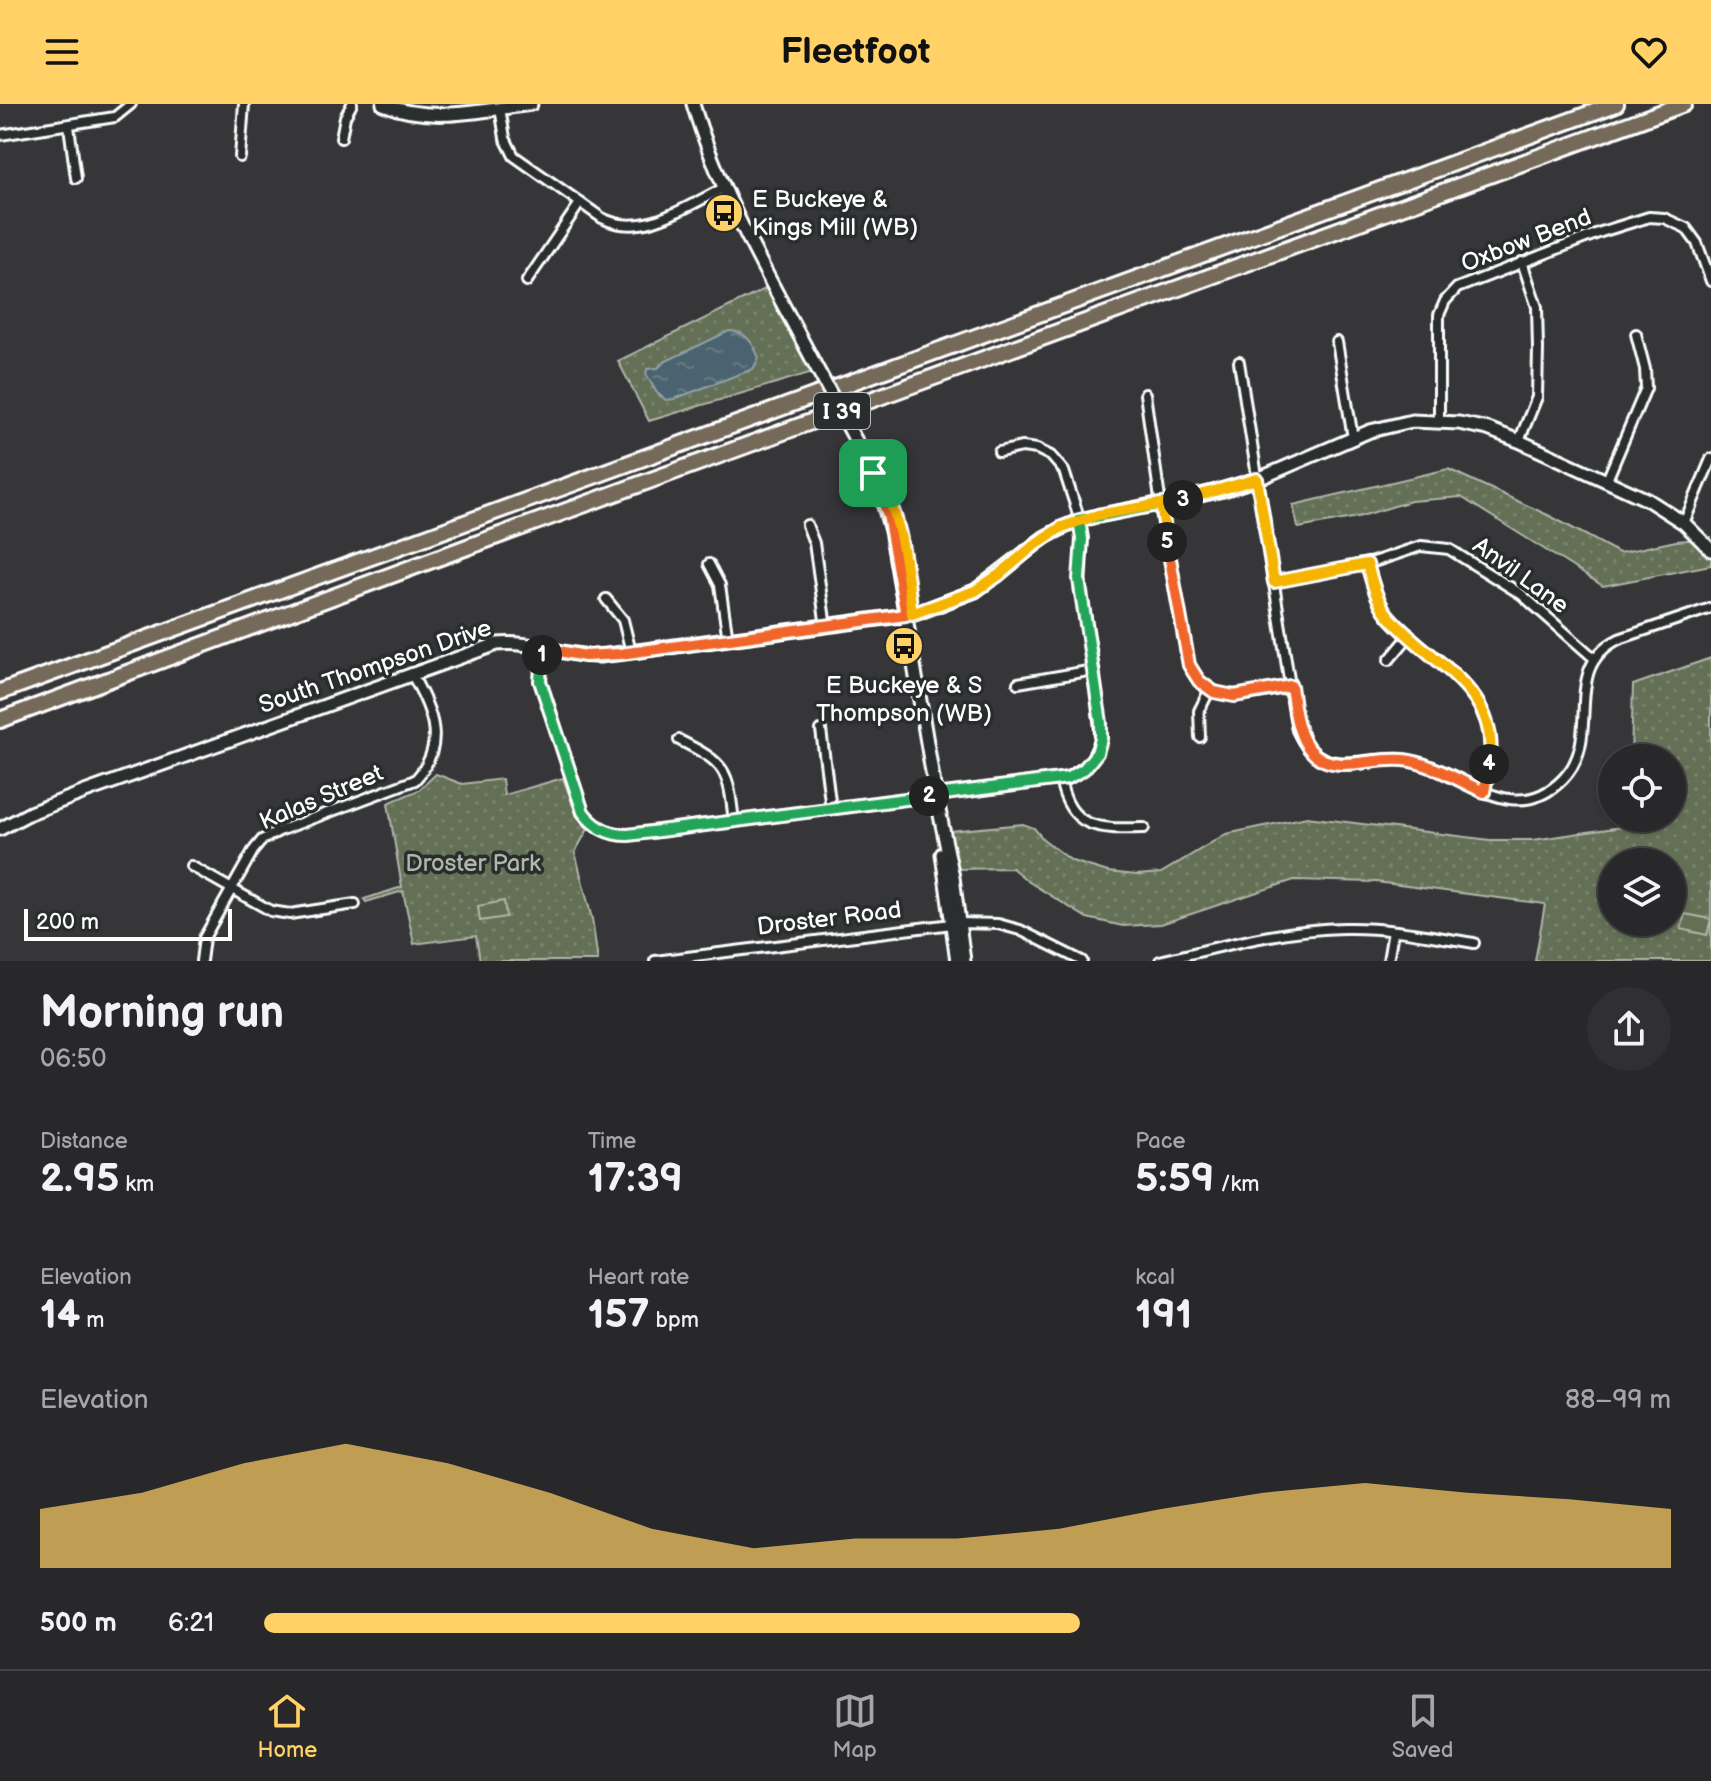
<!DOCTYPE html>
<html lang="en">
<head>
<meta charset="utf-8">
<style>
  :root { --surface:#28282a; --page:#303032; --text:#f1f3f6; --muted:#a5a6a8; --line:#444447; --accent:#ffd166 }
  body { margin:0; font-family:"Balsamiq Sans",sans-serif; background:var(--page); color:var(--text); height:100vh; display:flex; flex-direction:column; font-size:30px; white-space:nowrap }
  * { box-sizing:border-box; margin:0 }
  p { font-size:26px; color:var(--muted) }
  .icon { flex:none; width:44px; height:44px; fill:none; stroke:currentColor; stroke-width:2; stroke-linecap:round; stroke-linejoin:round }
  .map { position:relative; height:857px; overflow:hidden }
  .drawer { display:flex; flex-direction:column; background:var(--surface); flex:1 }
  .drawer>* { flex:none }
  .buttons { position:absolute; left:1598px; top:640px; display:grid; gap:16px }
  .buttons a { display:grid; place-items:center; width:88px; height:88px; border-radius:50%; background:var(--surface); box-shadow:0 2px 6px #0004,0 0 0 2px var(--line); font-size:40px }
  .scale { position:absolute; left:24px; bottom:20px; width:208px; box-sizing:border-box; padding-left:8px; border:4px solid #fff; border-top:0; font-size:22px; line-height:28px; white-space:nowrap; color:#fff; -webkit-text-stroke:6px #2a2d2e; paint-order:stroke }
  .pin { position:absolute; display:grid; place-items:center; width:68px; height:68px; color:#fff; margin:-34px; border-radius:16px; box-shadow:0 4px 12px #0006 }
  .km { position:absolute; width:40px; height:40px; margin:-20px; border-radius:50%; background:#222; color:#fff; font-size:22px; line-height:40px; text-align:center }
  .round { display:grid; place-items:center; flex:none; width:84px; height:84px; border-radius:42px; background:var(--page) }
  .summary { display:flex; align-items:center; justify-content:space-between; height:136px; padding:0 40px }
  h1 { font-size:44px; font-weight:700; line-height:60px }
  .stats { display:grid; grid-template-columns:repeat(3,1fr); gap:12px; height:136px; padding:8px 40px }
  .stats div { display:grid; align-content:center }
  .stats b { font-size:40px; font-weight:700 }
  .stats small { font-size:22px; font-weight:400 }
  .stats p { font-size:22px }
  .chart { height:224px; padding:16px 40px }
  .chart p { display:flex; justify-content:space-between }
  .chart svg { width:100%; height:144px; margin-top:8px; fill:var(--accent); opacity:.7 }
  ul { padding:0 40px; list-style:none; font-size:26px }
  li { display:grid; grid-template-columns:128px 96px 1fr; align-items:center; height:60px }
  li i { height:20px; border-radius:10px; background:var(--accent) }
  header { display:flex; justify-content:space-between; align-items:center; height:104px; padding:0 40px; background:var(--accent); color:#111; font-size:36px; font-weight:700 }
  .tabs { display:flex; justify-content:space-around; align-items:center; height:112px; border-top:2px solid var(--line); background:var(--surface); font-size:22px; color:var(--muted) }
  .tabs a { display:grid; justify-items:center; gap:4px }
  .tabs .active { color:var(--accent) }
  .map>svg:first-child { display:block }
</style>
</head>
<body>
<header><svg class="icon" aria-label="menu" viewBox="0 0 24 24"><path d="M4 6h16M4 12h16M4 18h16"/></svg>Fleetfoot<svg class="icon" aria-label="heart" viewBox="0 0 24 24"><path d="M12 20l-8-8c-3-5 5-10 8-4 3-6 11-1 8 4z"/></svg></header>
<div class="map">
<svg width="1711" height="857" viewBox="0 0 1711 857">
  <defs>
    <pattern id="park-dots" width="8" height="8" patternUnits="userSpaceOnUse" patternTransform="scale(2)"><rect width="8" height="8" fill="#636f56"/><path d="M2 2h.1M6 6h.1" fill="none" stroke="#7a856f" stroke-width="1.8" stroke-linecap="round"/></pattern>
    <pattern id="water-ripples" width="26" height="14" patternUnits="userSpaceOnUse" patternTransform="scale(2)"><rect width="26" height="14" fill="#4b646f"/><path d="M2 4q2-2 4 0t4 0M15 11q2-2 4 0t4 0" fill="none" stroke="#667b85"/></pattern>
  </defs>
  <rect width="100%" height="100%" fill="#363538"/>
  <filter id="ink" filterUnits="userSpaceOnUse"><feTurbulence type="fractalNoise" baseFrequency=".0125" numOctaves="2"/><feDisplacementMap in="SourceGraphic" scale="16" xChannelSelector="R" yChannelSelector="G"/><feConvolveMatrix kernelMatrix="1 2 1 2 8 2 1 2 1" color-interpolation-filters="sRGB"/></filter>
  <g filter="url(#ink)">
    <g fill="url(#park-dots)" stroke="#b1b7aa" stroke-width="2" fill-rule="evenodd">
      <polygon points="769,183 813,268 649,317 618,257"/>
      <polygon points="1448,365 1550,412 1619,449 1676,437 1711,434 1711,461 1603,482 1461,393 1411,397 1358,413 1298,424 1293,401"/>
      <path d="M1711,554V857H1535L1545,800L1376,778L1294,776L1161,820L1123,822L1087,814L1029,778L1012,764L956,765L950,727L1023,720L1034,724L1043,735L1072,757L1108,768L1137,771L1161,769L1226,730L1307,713L1490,736H1533L1628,722L1629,714H1672V654H1631L1633,581ZM1612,758H1672V818H1612Z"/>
      <polygon points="436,670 462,680 502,675 504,691 563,674 577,712 588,725 575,748 592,815 598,857 480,857 476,832 414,840 403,787 366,798 364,795 402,783 388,699 419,686"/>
    </g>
    <g fill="#636f56" stroke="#b1b7aa" stroke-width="2">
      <polygon points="504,797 506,813 480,817 478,802"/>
      <polygon points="1685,810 1711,815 1707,831 1681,825"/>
    </g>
    <path fill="url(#water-ripples)" stroke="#93a2a9" stroke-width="2" d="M729,227C746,227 753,239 759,254L753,265L674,295L666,296L657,289L646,270L647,265L658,264L664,258Z"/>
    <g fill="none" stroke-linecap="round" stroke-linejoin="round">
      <defs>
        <g id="street">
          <path d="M500,4L505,34L514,52L602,114C643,135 686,102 724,84"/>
          <polyline points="69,22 76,74"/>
          <polyline points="0,31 115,13 131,0"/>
          <polyline points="341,34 345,13 352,0"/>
          <polyline points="240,53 244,0"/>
          <polyline points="527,177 580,99"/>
          <polyline points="1337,238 1353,334"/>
          <path d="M1239,258L1297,626C1322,679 1363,650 1405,656C1460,663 1511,728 1563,675C1605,632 1558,565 1619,535L1711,504"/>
          <path d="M1145,290L1163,416L1189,561C1210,606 1252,589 1291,582"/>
          <polyline points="1439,317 1439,211 1445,197 1457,184 1601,128 1649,113 1664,114 1686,124 1697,139 1711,177"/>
          <polyline points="1519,337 1537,293 1538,245 1537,203 1522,158"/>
          <polyline points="1607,376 1646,284 1645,265 1636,230"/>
          <polyline points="1684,419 1711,355"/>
          <polyline points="807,421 814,439 826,523"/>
          <polyline points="709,460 720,481 728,536"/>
          <path d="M1367,460C1373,478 1376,497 1388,511C1425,554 1491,580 1491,645C1492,659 1487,674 1484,688"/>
          <polyline points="1274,478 1367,460 1421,442 1449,445 1521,490 1595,555"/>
          <polyline points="606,495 623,516 631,548"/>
          <path d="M543,544L540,577L583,708C594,724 608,731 628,731L1068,674L1090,659L1101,635L1094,566L1080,482L1082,435L1077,407L1064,367L1051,352L1037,345L1022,343L999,348"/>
          <polyline points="1389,556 1410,531"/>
          <polyline points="1018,579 1094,566"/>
          <polyline points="821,626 831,705"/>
          <polyline points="1200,633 1199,607 1210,585"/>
          <path d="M679,636C727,660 728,665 734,718"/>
          <path d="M1060,675C1070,726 1098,725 1144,724"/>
          <polyline points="191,762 271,807 290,810 355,800"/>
          <path d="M201,857L204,834L253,747L262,736L279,727L415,676C447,642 433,607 412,571"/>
          <polyline points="655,857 960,819 998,820 1020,826 1082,857"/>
          <path d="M1160,857C1220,843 1282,825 1344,824C1387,823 1431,832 1474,839"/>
          <polyline points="1388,857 1393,827"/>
        </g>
        <g id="secondary">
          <path d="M383,0C430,20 483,6 531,0"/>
          <path d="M693,0C720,91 769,173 813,257"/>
          <polyline points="856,337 876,375 892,430 936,692 953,773 964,857"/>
          <path d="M0,725L30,709L85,688L497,540C532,536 565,553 600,552L915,510L975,487L1045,433L1079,416L1224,386L1265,372L1370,327L1412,317L1459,319L1488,325L1519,337L1648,396L1684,419L1711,446"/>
          <polyline points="942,750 957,857"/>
        </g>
        <g id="highway">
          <polyline points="0,588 1616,0"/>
          <polyline points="0,616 470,442 1684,0"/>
        </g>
      </defs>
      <use href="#street" stroke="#fff" stroke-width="14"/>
      <use href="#secondary" stroke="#fff" stroke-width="17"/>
      <use href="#highway" stroke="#fff" stroke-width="20"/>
      <use href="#street" stroke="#2a2d2e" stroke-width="8"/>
      <use href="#secondary" stroke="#2a2d2e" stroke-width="11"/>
      <use href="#highway" stroke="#746a5a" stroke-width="14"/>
      <defs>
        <polyline id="secondary-bridge" points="813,257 856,337"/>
      </defs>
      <use href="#secondary-bridge" stroke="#fff" stroke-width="17" stroke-linecap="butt"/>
      <use href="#secondary-bridge" stroke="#2a2d2e" stroke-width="11"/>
    </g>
  </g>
  <g fill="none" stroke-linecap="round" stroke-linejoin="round" filter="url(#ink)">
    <defs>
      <polyline id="split-1" points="542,551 543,544 585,552 620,550 906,511 888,411 873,369"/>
      <path id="split-2" d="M542,551L540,577L583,708C594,723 608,731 628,731L929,692"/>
      <polyline id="split-3" points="929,692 1068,674 1084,665 1097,649 1101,635 1101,619 1079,475 1082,435 1079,416 1183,396"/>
      <path id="split-4" d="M1183,396L1257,375L1274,478L1367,460C1372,477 1376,496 1388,511C1428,559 1502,584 1489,660"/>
      <path id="split-5" d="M1167,438L1189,561L1199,577L1214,588L1234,592L1291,582C1296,615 1299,660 1343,660C1364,660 1383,654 1404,656C1431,659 1459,677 1484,688L1489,660"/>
      <path id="split-6" d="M873,369C901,399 907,470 912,510L975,487L999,471L1037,439L1062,423L1098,411L1161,400L1167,438"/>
    </defs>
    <use href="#split-1" stroke="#fff" stroke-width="16"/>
    <use href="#split-2" stroke="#fff" stroke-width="16"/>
    <use href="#split-3" stroke="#fff" stroke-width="16"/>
    <use href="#split-4" stroke="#fff" stroke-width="16"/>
    <use href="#split-5" stroke="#fff" stroke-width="16"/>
    <use href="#split-6" stroke="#fff" stroke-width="16"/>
    <use href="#split-1" stroke="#f0652b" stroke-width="10"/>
    <use href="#split-2" stroke="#22a559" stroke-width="10"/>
    <use href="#split-3" stroke="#22a559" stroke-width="10"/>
    <use href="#split-4" stroke="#f5b400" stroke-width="10"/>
    <use href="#split-5" stroke="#f0652b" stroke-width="10"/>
    <use href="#split-6" stroke="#f5b400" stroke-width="10"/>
  </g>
  <defs>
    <symbol id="bus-disc" viewBox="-11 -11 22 22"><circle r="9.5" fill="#ffd166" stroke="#2a2d2e"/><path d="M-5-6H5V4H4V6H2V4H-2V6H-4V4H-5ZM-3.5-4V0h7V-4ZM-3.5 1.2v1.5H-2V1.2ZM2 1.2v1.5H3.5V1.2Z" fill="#111"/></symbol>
  </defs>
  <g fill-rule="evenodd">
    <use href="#bus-disc" x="702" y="87" width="44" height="44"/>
    <use href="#bus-disc" x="882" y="520" width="44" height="44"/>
  </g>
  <g text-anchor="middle" stroke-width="7" stroke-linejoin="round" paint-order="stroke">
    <rect fill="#2a2d2e" stroke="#bfc0c0" stroke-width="2" x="814" y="289" width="56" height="36" rx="6"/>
    <g font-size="22" font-weight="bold" fill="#fff">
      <text x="842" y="315">I 39</text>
    </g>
    <g font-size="24" fill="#fff" stroke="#2a2d2e" text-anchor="start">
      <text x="752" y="103">E Buckeye &amp;<tspan x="752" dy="28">Kings Mill (WB)</tspan></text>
      <text x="904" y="589" text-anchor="middle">E Buckeye &amp; S<tspan x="904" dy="28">Thompson (WB)</tspan></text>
    </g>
    <g font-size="24" fill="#fff" stroke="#2a2d2e">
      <text transform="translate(1526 136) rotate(-21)" y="8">Oxbow Bend</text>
      <text transform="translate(1521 471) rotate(36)" y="8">Anvil Lane</text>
      <text transform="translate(375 562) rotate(-19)" y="8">South Thompson Drive</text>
      <text transform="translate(321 693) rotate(-23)" y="8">Kalas Street</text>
      <text transform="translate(829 814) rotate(-7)" y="8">Droster Road</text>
    </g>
    <g font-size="24" fill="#b1b7aa" stroke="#2a2d2e">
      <text x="473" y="767">Droster Park</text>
    </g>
  </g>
</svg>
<div class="buttons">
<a><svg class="icon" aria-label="locate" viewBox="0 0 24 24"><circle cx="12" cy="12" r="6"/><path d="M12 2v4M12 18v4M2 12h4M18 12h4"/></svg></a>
<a><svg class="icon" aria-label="layers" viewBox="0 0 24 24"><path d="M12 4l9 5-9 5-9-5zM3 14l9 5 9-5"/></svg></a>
</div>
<div class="scale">200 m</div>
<div class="pin" style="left:873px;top:369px;background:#1e9e55"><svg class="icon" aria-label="arrive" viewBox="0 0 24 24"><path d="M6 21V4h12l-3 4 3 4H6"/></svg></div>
<b class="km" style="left:542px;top:551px">1</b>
<b class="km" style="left:929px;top:692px">2</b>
<b class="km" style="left:1183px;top:396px">3</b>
<b class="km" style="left:1489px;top:660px">4</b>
<b class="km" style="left:1167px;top:438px">5</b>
</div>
<section class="drawer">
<div class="summary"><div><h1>Morning run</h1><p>06:50</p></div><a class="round"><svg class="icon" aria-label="share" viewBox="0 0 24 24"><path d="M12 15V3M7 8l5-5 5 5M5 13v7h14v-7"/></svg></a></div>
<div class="stats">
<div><p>Distance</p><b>2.95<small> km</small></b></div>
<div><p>Time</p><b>17:39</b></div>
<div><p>Pace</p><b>5:59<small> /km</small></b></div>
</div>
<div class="stats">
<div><p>Elevation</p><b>14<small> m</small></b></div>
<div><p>Heart rate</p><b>157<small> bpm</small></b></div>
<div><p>kcal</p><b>191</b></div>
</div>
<div class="chart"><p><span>Elevation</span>88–99 m</p>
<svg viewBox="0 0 160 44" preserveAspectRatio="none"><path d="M0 44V26L10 21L20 12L30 6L40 12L50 21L60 32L70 38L80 35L90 35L100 32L110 26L120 21L130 18L140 21L150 23L160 26V44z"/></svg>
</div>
<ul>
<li><b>500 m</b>6:21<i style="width:58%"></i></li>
</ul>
</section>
<nav class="tabs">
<a class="active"><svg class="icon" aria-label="home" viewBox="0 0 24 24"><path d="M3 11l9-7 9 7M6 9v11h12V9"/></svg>Home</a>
<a><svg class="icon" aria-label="map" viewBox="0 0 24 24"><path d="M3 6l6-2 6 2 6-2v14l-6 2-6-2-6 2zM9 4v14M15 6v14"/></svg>Map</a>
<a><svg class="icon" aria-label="saved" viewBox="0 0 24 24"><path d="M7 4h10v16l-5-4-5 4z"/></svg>Saved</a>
</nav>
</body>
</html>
